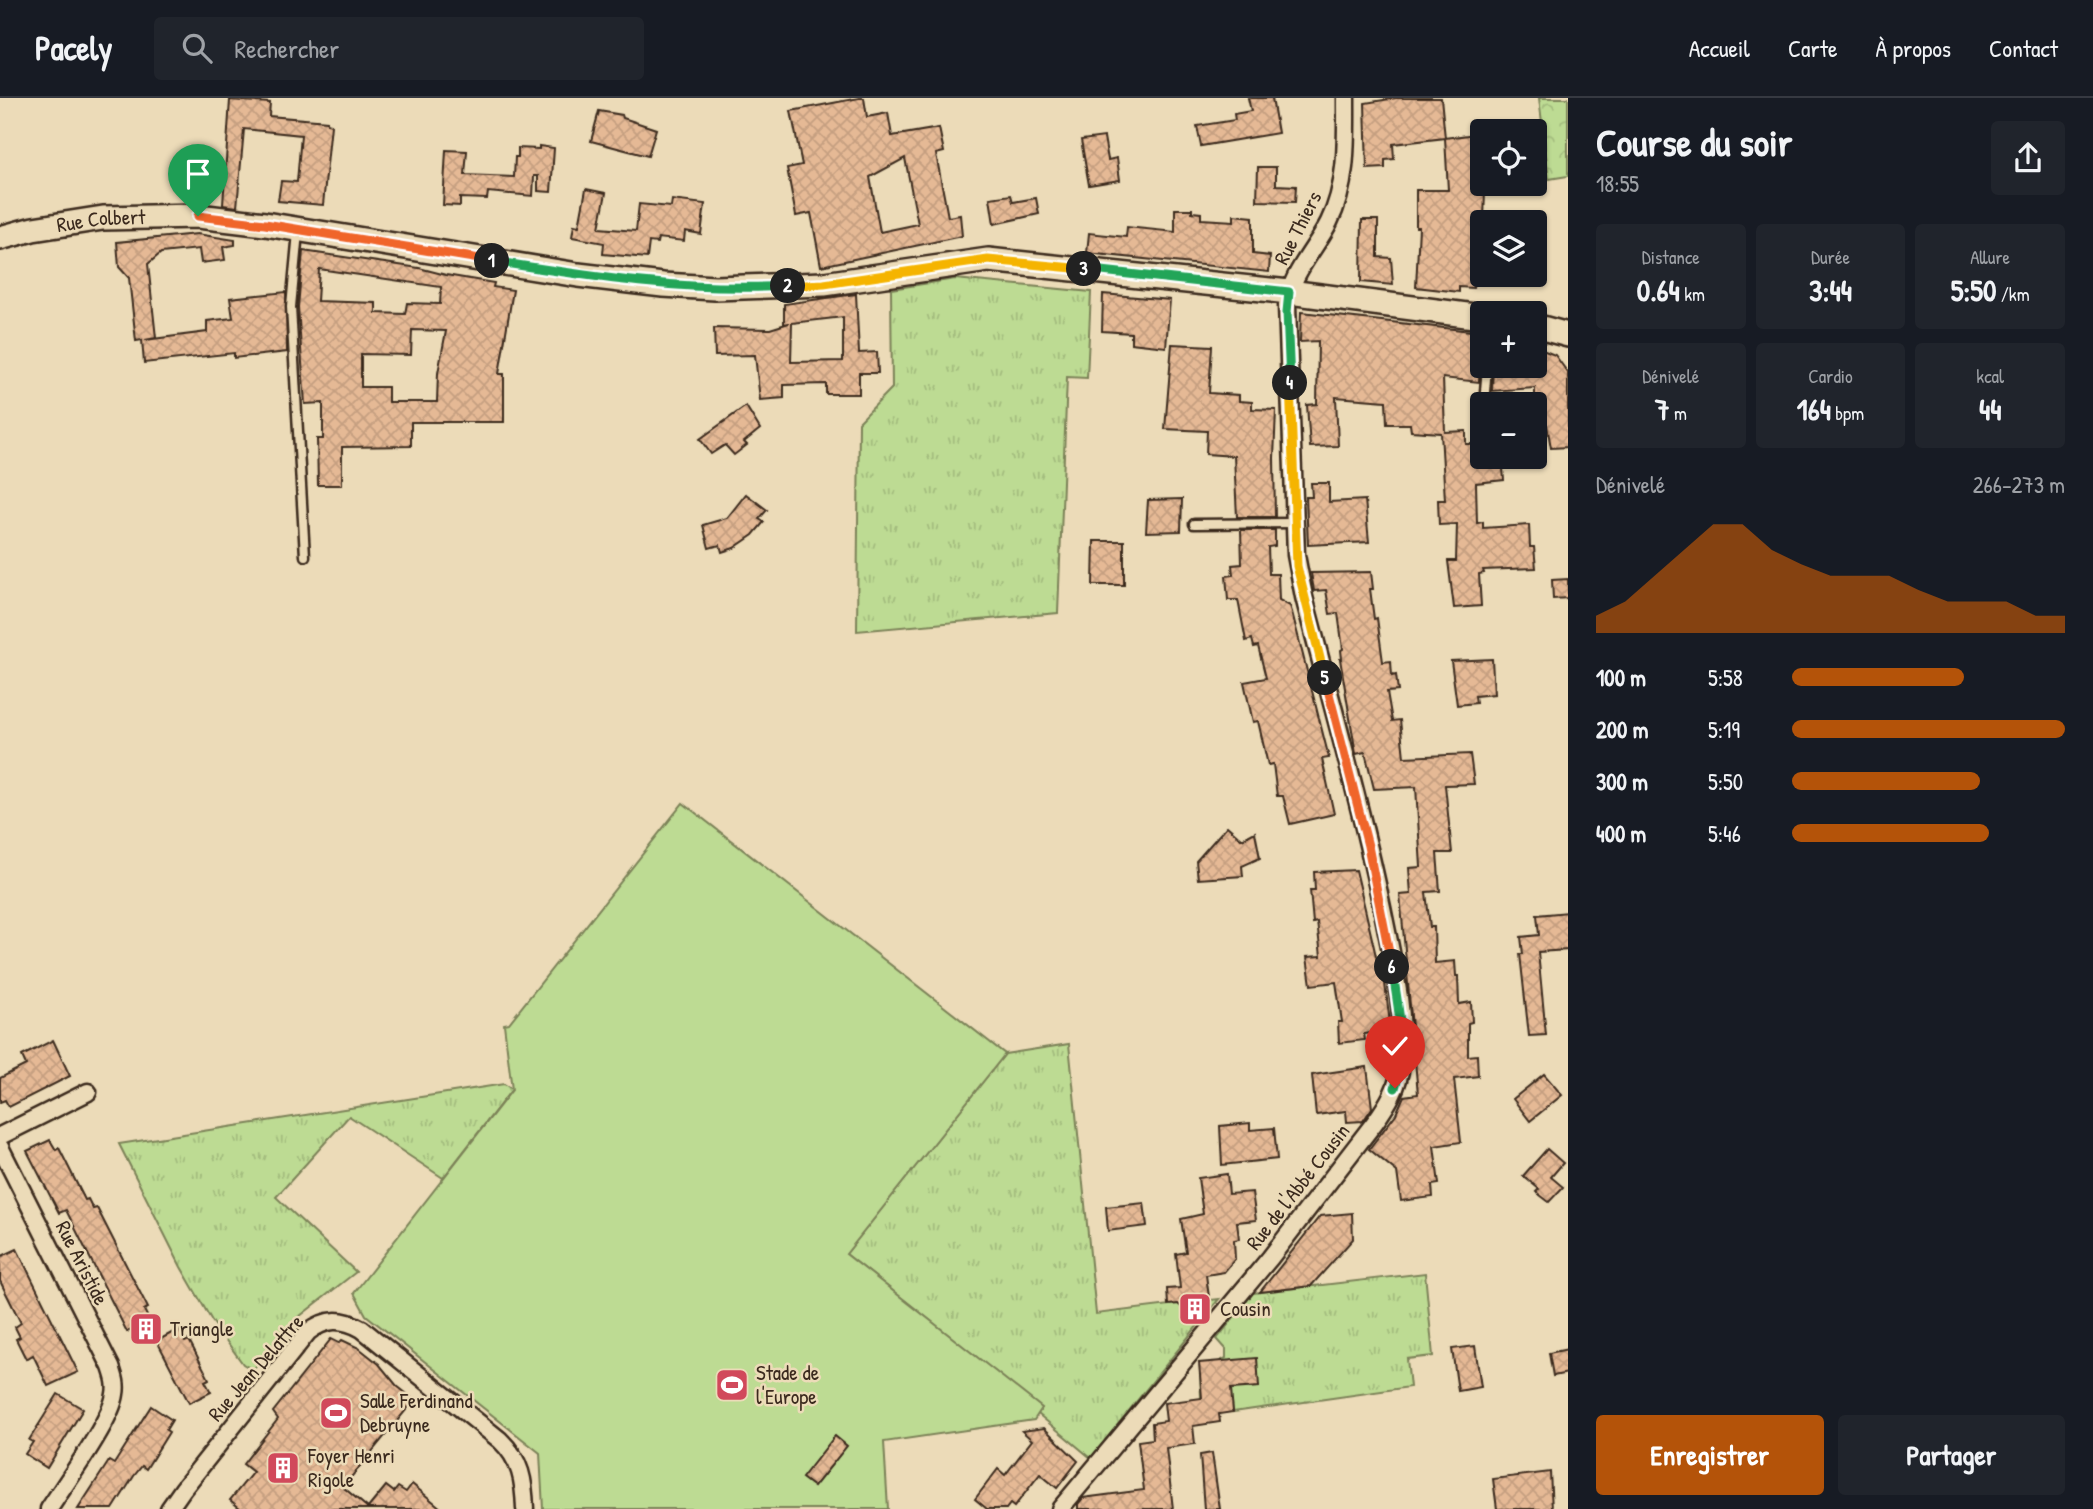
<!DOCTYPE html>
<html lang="fr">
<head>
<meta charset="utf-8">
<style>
  :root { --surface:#171b24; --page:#20242c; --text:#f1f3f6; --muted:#9ea1a6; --line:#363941; --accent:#b45309 }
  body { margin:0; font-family:"Patrick Hand",sans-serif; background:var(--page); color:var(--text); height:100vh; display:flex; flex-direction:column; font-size:26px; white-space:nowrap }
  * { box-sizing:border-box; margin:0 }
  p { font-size:23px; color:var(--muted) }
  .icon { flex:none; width:38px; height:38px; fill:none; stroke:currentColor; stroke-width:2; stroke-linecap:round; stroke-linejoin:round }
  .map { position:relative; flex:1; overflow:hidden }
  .side { display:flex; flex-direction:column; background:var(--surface); width:525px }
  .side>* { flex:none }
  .tools { position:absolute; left:1470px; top:21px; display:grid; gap:14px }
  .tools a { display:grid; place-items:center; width:77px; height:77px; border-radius:7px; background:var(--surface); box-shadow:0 2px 5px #0004; font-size:35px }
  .pin { position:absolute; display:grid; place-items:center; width:60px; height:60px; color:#fff; margin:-72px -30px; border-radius:50% 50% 50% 0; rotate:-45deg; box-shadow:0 0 7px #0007 }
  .pin .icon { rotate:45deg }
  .km { position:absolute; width:35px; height:35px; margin:-18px; border-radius:50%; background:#222; color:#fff; font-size:19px; line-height:35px; text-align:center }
  .round { display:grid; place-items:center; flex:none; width:74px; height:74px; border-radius:7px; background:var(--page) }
  .overview { display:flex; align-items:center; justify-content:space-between; height:119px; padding:0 28px }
  h1 { font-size:38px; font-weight:800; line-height:52px }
  .metrics { display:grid; grid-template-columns:repeat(3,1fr); gap:10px; height:119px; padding:7px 28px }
  .metrics div { display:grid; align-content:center; border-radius:7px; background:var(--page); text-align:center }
  .metrics b { font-size:30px; font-weight:800 }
  .metrics small { font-size:19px; font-weight:400 }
  .metrics p { font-size:19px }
  .chart { height:196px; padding:14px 28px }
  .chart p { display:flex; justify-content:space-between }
  .chart svg { width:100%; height:126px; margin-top:7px; fill:var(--accent); opacity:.7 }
  .cta { display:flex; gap:14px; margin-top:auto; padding:14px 28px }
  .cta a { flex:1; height:80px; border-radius:7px; background:var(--accent); color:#fff; font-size:28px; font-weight:800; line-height:80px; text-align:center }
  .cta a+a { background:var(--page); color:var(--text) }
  ul { padding:0 28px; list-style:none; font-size:23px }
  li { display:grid; grid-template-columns:112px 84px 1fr; align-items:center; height:52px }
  li i { height:18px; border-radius:9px; background:var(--accent) }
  header { display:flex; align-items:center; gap:42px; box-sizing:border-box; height:98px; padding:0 35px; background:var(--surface); border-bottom:2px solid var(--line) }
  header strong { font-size:33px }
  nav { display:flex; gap:38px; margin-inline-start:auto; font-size:24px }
  .search { width:490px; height:63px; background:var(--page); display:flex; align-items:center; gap:18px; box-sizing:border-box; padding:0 24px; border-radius:7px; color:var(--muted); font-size:26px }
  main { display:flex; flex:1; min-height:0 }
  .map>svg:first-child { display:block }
</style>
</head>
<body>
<header>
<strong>Pacely</strong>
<div class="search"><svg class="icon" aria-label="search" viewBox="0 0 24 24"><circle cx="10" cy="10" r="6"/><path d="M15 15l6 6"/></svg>Rechercher</div>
<nav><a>Accueil</a><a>Carte</a><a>À propos</a><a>Contact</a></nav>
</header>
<main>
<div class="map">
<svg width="1568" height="1411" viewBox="0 0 1568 1411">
  <defs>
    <pattern id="grass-tufts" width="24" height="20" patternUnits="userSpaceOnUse" patternTransform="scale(1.75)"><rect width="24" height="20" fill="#bddb93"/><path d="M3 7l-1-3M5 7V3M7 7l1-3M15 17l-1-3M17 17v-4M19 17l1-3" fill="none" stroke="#a3bc7e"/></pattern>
    <pattern id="park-crowns" width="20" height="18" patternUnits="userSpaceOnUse" patternTransform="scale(1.75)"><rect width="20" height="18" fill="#bddb93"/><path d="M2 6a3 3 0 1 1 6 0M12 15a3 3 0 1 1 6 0" fill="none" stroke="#a3bc7e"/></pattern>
    <pattern id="building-cross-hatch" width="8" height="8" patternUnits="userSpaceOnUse" patternTransform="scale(1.75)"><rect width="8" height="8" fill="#e5b995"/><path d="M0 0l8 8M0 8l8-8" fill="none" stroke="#c59f80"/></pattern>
  </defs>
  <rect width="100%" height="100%" fill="#ecdbb8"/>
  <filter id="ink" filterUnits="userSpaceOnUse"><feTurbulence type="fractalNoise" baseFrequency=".0143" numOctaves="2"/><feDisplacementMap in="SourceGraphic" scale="14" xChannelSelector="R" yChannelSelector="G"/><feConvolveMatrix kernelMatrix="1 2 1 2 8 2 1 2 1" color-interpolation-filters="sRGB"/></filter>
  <g filter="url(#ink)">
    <g fill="url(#grass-tufts)" stroke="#7c8258" stroke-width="2">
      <polygon points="955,181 1091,194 1087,280 1067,279 1058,515 857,533 859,324 892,290 891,191"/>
      <polygon points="1069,946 1096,1216 1219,1201 1091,1360 1038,1316 1041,1310 846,1156 1005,956"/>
      <polygon points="504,986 512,991 443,1080 349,1018 276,1099 356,1174 295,1222 253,1272 243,1266 212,1223 181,1169 119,1046"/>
      <polygon points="1425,1175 1433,1258 1407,1261 1410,1289 1233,1314 1232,1304 1201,1300 1200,1274 1226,1260 1226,1251 1217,1241 1253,1195"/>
    </g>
    <polygon fill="url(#park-crowns)" stroke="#7c8258" stroke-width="2" points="1539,0 1568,0 1568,78 1549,81"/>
    <polygon fill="#bddb93" stroke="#7c8258" stroke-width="2" points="683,705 1005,956 846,1156 1042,1310 1034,1322 884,1344 888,1411 543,1411 540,1355 366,1217 354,1195 512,992 504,926 509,925"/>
    <g fill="url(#building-cross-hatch)" stroke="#3b2a1e" stroke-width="2" fill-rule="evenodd">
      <path d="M859,0H864L867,19L888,15L892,38L939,30L944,54L936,56L948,119L960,117L962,138L821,168L811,115L796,118L787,70L802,67L791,13ZM905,60L918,126L880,134L870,79Z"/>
      <polygon points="1248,0 1272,0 1278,35 1201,48 1197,28 1235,22 1234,16 1251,13"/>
      <polygon points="1396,0 1441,0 1445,40 1393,46 1394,61 1385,62 1385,70 1367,71 1365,5"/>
      <polygon points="230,2 270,5 269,18 327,23 327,26 331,27 323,107 278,103 281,83 297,84 301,37 244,31 237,109 223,107"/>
      <polygon points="599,13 622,17 623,20 656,31 648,58 591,43"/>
      <polygon points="1477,36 1478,59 1482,62 1482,92 1485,92 1482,184 1474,184 1473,190 1459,189 1459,194 1416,189 1419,129 1416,129 1416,92 1448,92 1445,40"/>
      <polygon points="1104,39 1108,62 1117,60 1120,82 1089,87 1081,42"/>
      <polygon points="539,48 554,50 551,94 538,93 538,78 534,78 533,98 488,94 487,101 460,100 460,108 443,107 446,52 467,53 465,77 514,79 515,59 518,59 518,50 539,51"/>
      <polygon points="1258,69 1276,69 1276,87 1296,88 1295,104 1257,103"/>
      <polygon points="586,91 606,95 599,130 636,133 639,106 671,109 672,102 705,106 701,136 685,133 684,143 658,140 657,145 649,144 647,160 603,156 604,145 572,139 574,127 579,128"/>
      <polygon points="1011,97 1013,104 1036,100 1039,116 994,126 990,100"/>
      <polygon points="1175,111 1192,111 1192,114 1201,115 1201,121 1234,123 1234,117 1253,119 1253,156 1270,158 1269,174 1087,155 1089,135 1126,139 1127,129 1175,134"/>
      <polygon points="1362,122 1378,122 1378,159 1391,160 1393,187 1361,184"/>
      <polygon points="197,136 235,142 235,147 223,149 225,162 201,165 199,151 161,155 148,166 156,240 145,242 207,234 207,223 233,220 230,200 286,194 287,254 234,260 234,255 144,265 142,242 136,243 129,180 119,169 117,144"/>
      <path d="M303,153L419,170L446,177L494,185L493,189L513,192L499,276H504V324H411V348L342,349V387H318L317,341H323V305L305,306L298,209ZM319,171L441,189L440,206L407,205L405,216L376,215V205L317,203ZM412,232L446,233L438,275L437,304H388V289H361V256L411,257Z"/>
      <path d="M856,196L859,255L877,254L878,275H859V296H826V286L784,287V300L760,302L755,257L715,258L714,230L770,231L789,225L784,226V206ZM843,219V263L791,264L792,225Z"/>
      <polygon points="1103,196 1170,202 1166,249 1131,245 1131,235 1102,233"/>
      <polygon points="1301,214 1480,234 1479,284 1443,280 1445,334 1466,333 1466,346 1474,346 1475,359 1502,359 1504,382 1476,385 1477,425 1483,424 1483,430 1529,427 1530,449 1534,449 1536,470 1483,472 1484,475 1479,476 1481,508 1454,510 1448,463 1456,463 1457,426 1439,427 1438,402 1445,402 1441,335 1411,333 1410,326 1387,326 1386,303 1336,299 1338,348 1310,349 1307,307 1317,306 1318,243 1300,244"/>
      <polygon points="1172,246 1212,248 1209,295 1239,297 1239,303 1252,304 1252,311 1276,312 1274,360 1275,419 1237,419 1234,358 1206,356 1207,333 1165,331"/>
      <polygon points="1535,249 1555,257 1568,275 1568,349 1551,350 1547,327 1535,328 1535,290 1492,293 1493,268 1535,268"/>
      <polygon points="746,308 760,331 744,344 747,347 734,357 725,347 711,356 700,341"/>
      <polygon points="1311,385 1329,385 1329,404 1365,402 1369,444 1308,447 1306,399 1312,399"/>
      <polygon points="746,396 767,412 759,421 764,424 753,437 734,450 722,454 720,447 709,450 703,427 727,420"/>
      <polygon points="1182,401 1181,433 1146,434 1148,402"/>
      <polygon points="1241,432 1275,432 1275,448 1268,449 1269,476 1278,476 1279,502 1290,508 1292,514 1329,660 1322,661 1334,716 1290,726 1283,698 1277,698 1273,666 1268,667 1258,623 1253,624 1244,584 1266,580 1258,548 1254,549 1252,541 1246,543 1238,502 1228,502 1226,478 1233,477 1232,467 1242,466"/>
      <polygon points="1094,443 1124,443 1124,487 1093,487"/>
      <polygon points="1371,474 1373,491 1370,491 1374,521 1377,520 1383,564 1391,563 1392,578 1396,577 1398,593 1387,594 1392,623 1400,622 1404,659 1470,656 1474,686 1445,687 1452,755 1437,755 1440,793 1426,794 1430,829 1434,829 1435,865 1455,863 1456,878 1458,878 1459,906 1471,904 1472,924 1468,925 1468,958 1477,957 1478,978 1454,981 1461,1044 1434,1048 1439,1086 1432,1087 1433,1099 1401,1103 1397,1074 1369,1051 1396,1016 1404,998 1418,996 1400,797 1411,796 1409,770 1421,769 1416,689 1374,691 1365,654 1356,656 1340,561 1342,561 1341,552 1343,551 1338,515 1330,516 1326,492 1314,493 1311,475"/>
      <polygon points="1568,481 1568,500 1553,501 1552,482"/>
      <polygon points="1492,561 1494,596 1475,598 1476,605 1457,607 1451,563"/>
      <polygon points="1227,728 1242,741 1255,734 1260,760 1242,768 1243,778 1198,781 1196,763"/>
      <polygon points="1356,772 1379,871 1383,870 1391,933 1364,936 1365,942 1339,945 1338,924 1342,924 1336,884 1311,887 1307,859 1321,858 1317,824 1313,825 1310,792 1315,792 1314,774"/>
      <polygon points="1568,814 1568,852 1538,854 1546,937 1529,938 1520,856 1523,856 1521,839 1539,837 1537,817"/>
      <polygon points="53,942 70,978 9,1009 5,1002 0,1004 0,980 26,967 22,958"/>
      <polygon points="1367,969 1372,1010 1363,1023 1347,1024 1346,1013 1316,1017 1312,977"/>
      <polygon points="1544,976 1562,997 1530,1023 1513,1001"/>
      <polygon points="1250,1025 1250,1032 1274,1030 1277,1061 1222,1067 1220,1028"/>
      <polygon points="50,1042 56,1052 59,1050 85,1102 88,1101 93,1111 97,1110 148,1210 144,1212 150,1224 127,1234 66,1112 59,1115 27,1053"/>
      <polygon points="1547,1051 1563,1065 1551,1079 1563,1089 1549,1104 1536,1094 1539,1091 1523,1078"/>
      <polygon points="1227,1076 1229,1096 1252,1094 1256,1122 1237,1124 1239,1141 1234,1142 1235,1161 1224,1174 1206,1177 1209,1199 1193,1219 1178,1206 1168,1207 1167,1191 1180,1190 1176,1156 1186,1154 1181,1121 1203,1116 1198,1080"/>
      <polygon points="1144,1105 1147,1128 1108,1133 1106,1109"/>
      <polygon points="1352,1115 1353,1141 1311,1188 1260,1194 1320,1118"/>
      <polygon points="17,1151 78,1274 48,1288 33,1257 26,1261 16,1241 20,1239 15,1229 21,1225 0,1183 0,1159"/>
      <polygon points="179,1231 185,1244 189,1242 209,1281 205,1283 211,1294 189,1305 157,1243"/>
      <polygon points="331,1241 339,1245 342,1242 359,1250 379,1266 397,1288 411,1299 407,1303 411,1306 343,1389 368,1410 386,1388 394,1394 398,1389 406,1394 412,1386 442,1411 241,1411 230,1402 253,1374 243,1366 278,1321 273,1314"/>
      <polygon points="1475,1248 1481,1289 1458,1293 1452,1251"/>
      <polygon points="1568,1251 1568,1275 1553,1278 1549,1255"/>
      <polygon points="1257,1260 1259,1289 1231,1291 1233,1314 1219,1316 1220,1324 1193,1328 1195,1346 1166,1350 1173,1411 1078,1411 1078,1406 1083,1400 1144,1392 1138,1343 1153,1341 1152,1325 1166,1323 1164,1305 1202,1300 1199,1265"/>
      <polygon points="58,1296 83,1311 47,1370 25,1356 33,1344 29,1342"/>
      <polygon points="151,1308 172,1322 166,1332 169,1334 146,1371 142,1368 134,1378 113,1411 78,1411 109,1363 114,1366"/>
      <polygon points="1044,1330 1078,1363 1057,1390 1040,1376 1014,1409 1010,1406 1006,1411 987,1411 975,1401 998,1371 1005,1377 1032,1342 1022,1333"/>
      <polygon points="835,1338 847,1348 814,1389 802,1380"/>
      <polygon points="1212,1355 1220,1411 1204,1411 1200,1357"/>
      <polygon points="1550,1374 1552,1411 1497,1411 1493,1381"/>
    </g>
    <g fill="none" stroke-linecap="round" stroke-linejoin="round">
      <defs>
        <g id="lane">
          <polyline points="298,134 291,209 305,458"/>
          <polyline points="1484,306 1487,268"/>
          <polyline points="1481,346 1482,325"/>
          <polyline points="1194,426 1295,425"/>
        </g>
        <g id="street">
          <polyline points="0,1038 88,994"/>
          <path d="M0,1049L111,1269C114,1278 117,1286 115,1296C112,1322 65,1386 49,1411"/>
          <path d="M169,1411L183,1391L308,1234C326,1220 342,1220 362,1231L500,1342C521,1362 524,1383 525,1411"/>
          <path d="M1060,1411L1270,1160L1375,1024C1388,1006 1399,988 1401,966C1406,920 1394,869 1385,824C1363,715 1332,607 1304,499L1296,457L1287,207C1291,175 1315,152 1329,124C1348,86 1346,42 1346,0"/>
        </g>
        <g id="secondary">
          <path id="s1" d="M0,140L33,131L103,120L198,118L265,126L578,177L663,187L715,190L824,186L988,162L1289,194L1482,219"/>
          <polyline points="1535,228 1568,237"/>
        </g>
      </defs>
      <use href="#lane" stroke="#3b2a1e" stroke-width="13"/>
      <use href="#street" stroke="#3b2a1e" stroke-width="21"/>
      <use href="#secondary" stroke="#3b2a1e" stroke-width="28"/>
      <use href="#lane" stroke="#ecdbb8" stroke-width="8"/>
      <use href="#street" stroke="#ecdbb8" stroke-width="16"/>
      <use href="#secondary" stroke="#ecdbb8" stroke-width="23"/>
    </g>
  </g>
  <g fill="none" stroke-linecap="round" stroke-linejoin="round" filter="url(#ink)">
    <defs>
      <polyline id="split-1" points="198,118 265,126 492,163"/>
      <path id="split-2" d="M492,163C592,179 686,194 788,188"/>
      <polyline id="split-3" points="788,188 824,186 988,162 1084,171"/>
      <polyline id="split-4" points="1084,171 1289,194 1287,214 1290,285"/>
      <polyline id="split-5" points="1290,285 1297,468 1325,580"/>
      <polyline id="split-6" points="1325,580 1368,748 1392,869"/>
      <path id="split-7" d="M1392,869C1398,910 1408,950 1395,990"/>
    </defs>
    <use href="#split-1" stroke="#fff" stroke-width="14"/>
    <use href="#split-2" stroke="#fff" stroke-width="14"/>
    <use href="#split-3" stroke="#fff" stroke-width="14"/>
    <use href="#split-4" stroke="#fff" stroke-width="14"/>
    <use href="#split-5" stroke="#fff" stroke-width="14"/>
    <use href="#split-6" stroke="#fff" stroke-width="14"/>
    <use href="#split-7" stroke="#fff" stroke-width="14"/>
    <use href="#split-1" stroke="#f0652b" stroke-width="9"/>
    <use href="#split-2" stroke="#22a559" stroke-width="9"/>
    <use href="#split-3" stroke="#f5b400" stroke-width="9"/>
    <use href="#split-4" stroke="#22a559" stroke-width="9"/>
    <use href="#split-5" stroke="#f5b400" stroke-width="9"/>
    <use href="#split-6" stroke="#f0652b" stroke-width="9"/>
    <use href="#split-7" stroke="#22a559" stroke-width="9"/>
  </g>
  <defs>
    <symbol id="building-square" viewBox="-11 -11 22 22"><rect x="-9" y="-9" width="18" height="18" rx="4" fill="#d1495b" stroke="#ecdbb8"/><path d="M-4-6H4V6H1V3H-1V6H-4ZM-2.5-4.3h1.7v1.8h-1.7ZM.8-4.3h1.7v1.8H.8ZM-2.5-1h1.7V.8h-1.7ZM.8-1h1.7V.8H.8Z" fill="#fff"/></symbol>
    <symbol id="stadium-square" viewBox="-11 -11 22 22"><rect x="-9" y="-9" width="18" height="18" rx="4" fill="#d1495b" stroke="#ecdbb8"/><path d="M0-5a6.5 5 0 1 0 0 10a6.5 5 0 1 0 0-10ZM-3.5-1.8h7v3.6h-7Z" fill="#fff"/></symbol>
  </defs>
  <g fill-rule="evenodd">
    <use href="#building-square" x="1176" y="1192" width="38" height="38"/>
    <use href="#building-square" x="127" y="1212" width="38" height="38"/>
    <use href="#stadium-square" x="713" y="1268" width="38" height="38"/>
    <use href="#stadium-square" x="317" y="1296" width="38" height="38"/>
    <use href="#building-square" x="264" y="1351" width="38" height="38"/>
  </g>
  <g text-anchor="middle" stroke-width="5" stroke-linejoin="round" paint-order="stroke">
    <g font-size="21" fill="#3b2a1e" stroke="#ecdbb8">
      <text dy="7" stroke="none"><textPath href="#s1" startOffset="103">Rue Colbert</textPath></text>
      <text transform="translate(1298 130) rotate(-63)" y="7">Rue Thiers</text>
      <text transform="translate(1298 1089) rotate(-52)" y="7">Rue de l'Abbé Cousin</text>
      <text transform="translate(82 1165) rotate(63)" y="7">Rue Aristide</text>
      <text transform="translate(256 1270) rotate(-49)" y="7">Rue Jean Delattre</text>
    </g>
    <g font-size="21" fill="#3b2a1e" stroke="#ecdbb8" text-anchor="start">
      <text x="1220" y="1218">Cousin</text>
      <text x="170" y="1238">Triangle</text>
      <text x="756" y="1282">Stade de<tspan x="756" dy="24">l'Europe</tspan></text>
      <text x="360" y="1310">Salle Ferdinand<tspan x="360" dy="24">Debruyne</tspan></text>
      <text x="308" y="1365">Foyer Henri<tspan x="308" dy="24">Rigole</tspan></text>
    </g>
  </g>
</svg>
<div class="tools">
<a><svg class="icon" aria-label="locate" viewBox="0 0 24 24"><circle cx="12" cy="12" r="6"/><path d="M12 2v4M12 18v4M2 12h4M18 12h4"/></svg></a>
<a><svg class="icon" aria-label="layers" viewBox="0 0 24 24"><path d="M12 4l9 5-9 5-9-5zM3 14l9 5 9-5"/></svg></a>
<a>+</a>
<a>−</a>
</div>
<div class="pin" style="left:198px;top:118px;background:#1e9e55"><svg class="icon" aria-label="arrive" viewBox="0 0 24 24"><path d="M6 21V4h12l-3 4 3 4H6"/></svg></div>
<div class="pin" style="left:1395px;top:990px;background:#d93025"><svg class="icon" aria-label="check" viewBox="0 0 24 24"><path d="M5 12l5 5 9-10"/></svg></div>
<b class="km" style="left:492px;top:163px">1</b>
<b class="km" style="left:788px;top:188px">2</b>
<b class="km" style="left:1084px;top:171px">3</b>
<b class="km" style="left:1290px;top:285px">4</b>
<b class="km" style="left:1325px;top:580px">5</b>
<b class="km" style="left:1392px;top:869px">6</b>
</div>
<section class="side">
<div class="overview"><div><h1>Course du soir</h1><p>18:55</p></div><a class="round"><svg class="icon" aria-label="share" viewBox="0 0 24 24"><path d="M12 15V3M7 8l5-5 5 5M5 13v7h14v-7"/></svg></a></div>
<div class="metrics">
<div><p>Distance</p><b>0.64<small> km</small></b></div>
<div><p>Durée</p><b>3:44</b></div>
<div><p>Allure</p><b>5:50<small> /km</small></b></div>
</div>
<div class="metrics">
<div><p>Dénivelé</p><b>7<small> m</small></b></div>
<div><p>Cardio</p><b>164<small> bpm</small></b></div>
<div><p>kcal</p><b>44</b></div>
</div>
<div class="chart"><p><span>Dénivelé</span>266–273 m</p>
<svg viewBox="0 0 160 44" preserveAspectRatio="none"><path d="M0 44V38L10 33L20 24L30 15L40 6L50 6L60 15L70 20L80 24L90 24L100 24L110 29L120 33L130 33L140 33L150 38L160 38V44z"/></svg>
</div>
<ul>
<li><b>100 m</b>5:58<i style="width:63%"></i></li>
<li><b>200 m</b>5:19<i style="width:100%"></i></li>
<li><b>300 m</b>5:50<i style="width:69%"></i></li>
<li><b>400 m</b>5:46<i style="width:72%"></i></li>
</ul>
<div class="cta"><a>Enregistrer</a><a>Partager</a></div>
</section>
</main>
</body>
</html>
